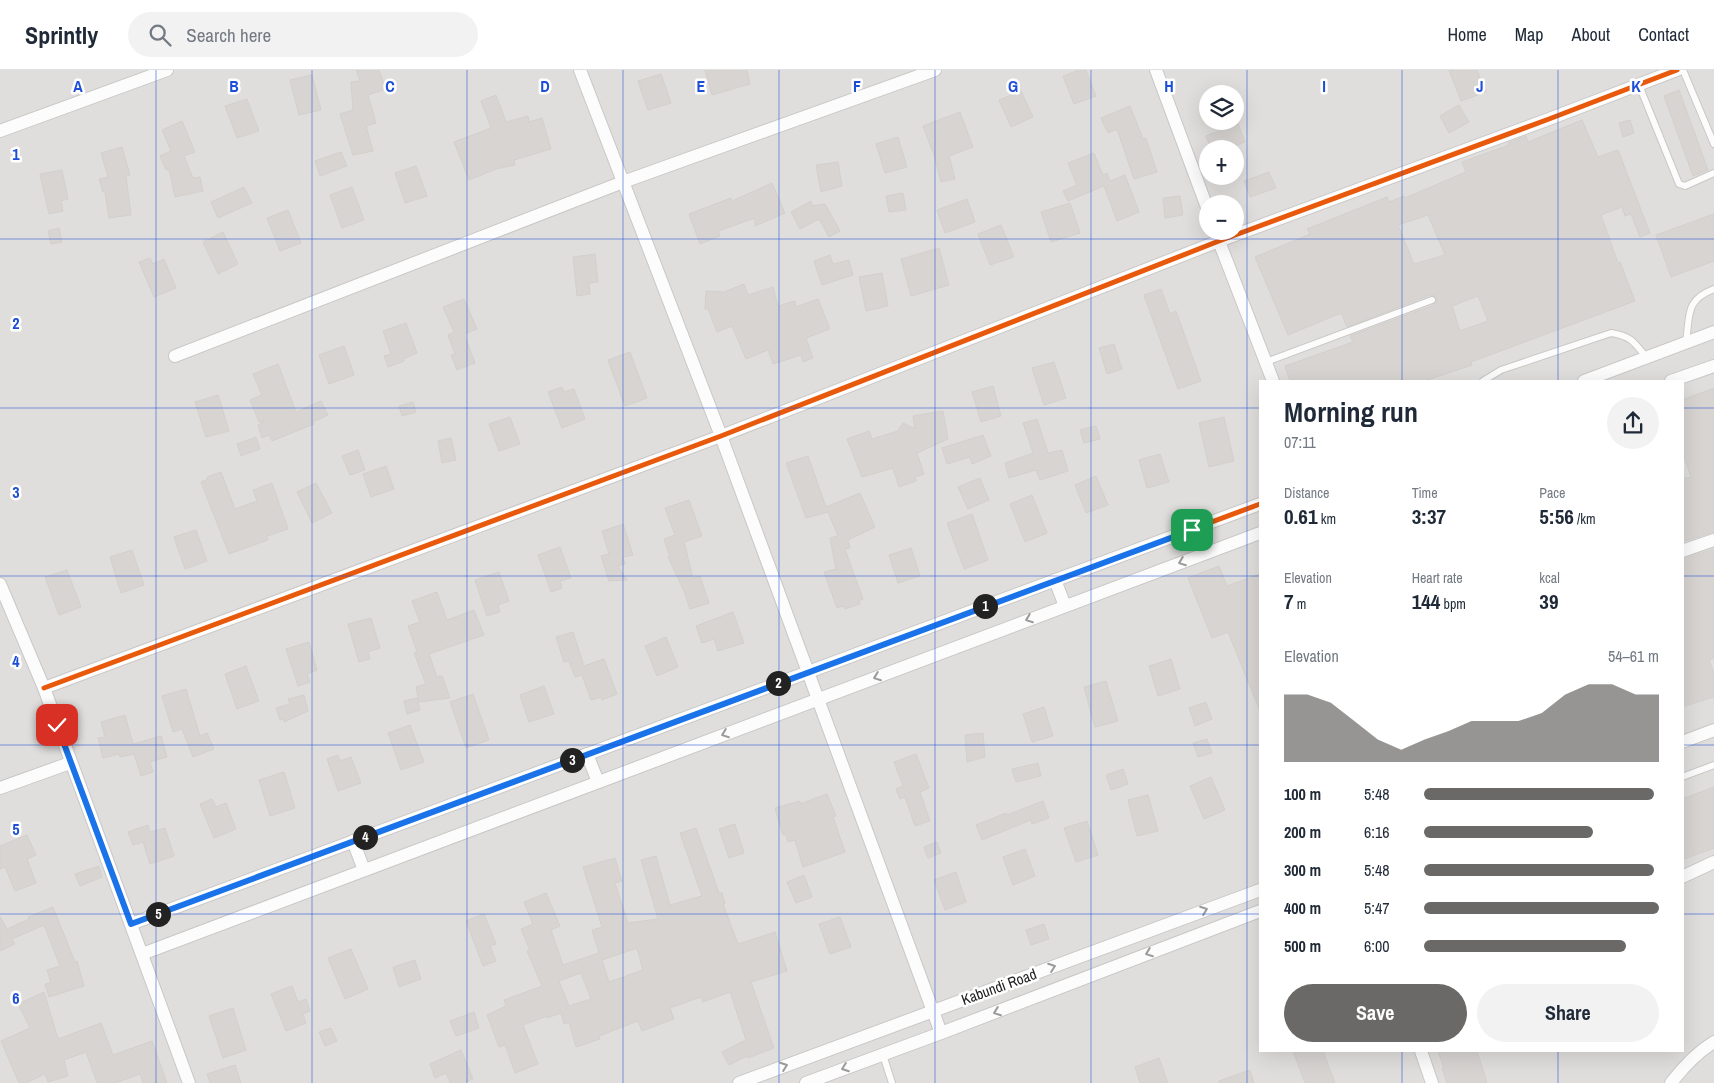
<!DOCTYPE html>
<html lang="en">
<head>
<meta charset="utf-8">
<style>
  :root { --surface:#fff; --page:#f2f2f3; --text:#1f2937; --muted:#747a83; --line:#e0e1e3; --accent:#6a6968 }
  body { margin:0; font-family:"Archivo Narrow",sans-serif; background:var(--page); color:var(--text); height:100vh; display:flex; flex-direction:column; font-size:19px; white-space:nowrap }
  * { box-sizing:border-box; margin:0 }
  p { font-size:16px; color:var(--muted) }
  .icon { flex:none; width:28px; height:28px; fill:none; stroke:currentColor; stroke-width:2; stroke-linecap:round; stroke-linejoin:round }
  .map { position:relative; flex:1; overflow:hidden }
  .side { position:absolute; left:1259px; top:310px; width:425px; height:672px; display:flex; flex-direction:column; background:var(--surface); border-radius:0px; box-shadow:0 5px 20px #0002 }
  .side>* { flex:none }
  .buttons { position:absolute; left:1199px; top:15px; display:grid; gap:10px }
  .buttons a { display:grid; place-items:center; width:45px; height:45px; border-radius:50%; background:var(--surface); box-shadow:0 5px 20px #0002; font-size:25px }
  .pin { position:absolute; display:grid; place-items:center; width:42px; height:42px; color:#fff; margin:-21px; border-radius:10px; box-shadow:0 2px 8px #0006 }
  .km { position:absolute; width:25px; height:25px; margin:-12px; border-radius:50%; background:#222; color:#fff; font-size:14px; line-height:25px; text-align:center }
  .round { display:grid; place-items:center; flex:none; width:52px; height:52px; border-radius:26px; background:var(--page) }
  .head { display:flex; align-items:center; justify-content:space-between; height:85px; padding:0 25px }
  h1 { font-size:28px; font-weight:800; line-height:38px }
  .stats { display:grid; grid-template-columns:repeat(3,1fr); gap:8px; height:85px; padding:5px 25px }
  .stats div { display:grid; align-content:center }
  .stats b { font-size:21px; font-weight:800 }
  .stats small { font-size:14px; font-weight:400 }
  .stats p { font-size:14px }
  .chart { height:140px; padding:10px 25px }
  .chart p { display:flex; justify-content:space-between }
  .chart svg { width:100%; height:90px; margin-top:5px; fill:var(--accent); opacity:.7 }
  .cta { display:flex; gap:10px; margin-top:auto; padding:10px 25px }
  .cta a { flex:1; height:58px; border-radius:30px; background:var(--accent); color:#fff; font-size:20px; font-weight:800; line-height:58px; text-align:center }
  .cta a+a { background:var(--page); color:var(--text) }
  ul { padding:0 25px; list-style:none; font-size:16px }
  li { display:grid; grid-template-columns:80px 60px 1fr; align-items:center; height:38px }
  li i { height:12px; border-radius:6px; background:var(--accent) }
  header { display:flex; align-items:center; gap:30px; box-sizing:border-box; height:70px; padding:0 25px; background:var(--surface); border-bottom:1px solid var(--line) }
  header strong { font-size:24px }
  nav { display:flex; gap:28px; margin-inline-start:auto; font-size:18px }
  .search { width:350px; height:45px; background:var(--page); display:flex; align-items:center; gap:12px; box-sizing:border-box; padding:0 18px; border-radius:28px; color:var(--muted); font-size:19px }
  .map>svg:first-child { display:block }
</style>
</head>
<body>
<header>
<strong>Sprintly</strong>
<div class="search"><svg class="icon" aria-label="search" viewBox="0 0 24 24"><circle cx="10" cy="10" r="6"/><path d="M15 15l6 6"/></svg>Search here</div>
<nav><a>Home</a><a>Map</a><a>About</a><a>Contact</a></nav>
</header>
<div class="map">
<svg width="1714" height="1013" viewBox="0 0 1714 1013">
  <rect width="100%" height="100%" fill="#f0eeeb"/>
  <path fill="#dfdedc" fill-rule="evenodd" d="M0,0H1714V1013H0ZM1208,24H1235V51H1208ZM1208,79H1235V106H1208ZM1208,134H1235V161H1208ZM1260,311H1682V981H1260Z"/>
  <g fill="#d7d4d2" stroke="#d3d0cc" fill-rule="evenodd">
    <polygon points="356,0 379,0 386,19 368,25 376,53 366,56 373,81 353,85 340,44 353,40 351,12 360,11"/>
    <polygon points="705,0 747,0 750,14 712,25"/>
    <polygon points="1079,0 1086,0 1096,26 1074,34 1063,6"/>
    <polygon points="1449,0 1477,0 1486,22 1461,31"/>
    <polygon points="661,4 671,33 648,40 638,11"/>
    <polygon points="312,5 321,40 299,45 290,10"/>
    <polygon points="1679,20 1708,100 1693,106 1664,26"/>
    <polygon points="1021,21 1033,47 1011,57 999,30"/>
    <polygon points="496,25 506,52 528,46 529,52 542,48 551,79 514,90 515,95 496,99 469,110 454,72 491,58 481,31"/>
    <polygon points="247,29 259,61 237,68 225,36"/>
    <polygon points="1459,35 1469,52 1449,63 1440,46"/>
    <polygon points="1130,36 1143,69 1146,68 1157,102 1134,109 1117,59 1108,63 1101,48"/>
    <polygon points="960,42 973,77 949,86 955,109 941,112 934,85 923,56"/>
    <path d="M1582,50L1598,87L1618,80L1650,163L1640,167L1631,144L1625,146L1622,137L1601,145L1618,193L1620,192L1635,231L1471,292L1472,295L1424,311H1290L1285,296L1353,272L1350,266L1434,235L1437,229L1435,226L1430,225L1347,257L1341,243L1288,265L1255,187L1310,164L1307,159L1387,127L1389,132L1404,126L1405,128L1466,102L1462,92L1509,75L1508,73L1526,66L1528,72ZM1428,145L1445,185L1414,194L1398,155ZM1478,226L1488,251L1460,261L1452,236Z"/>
    <polygon points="1630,50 1634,63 1623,67 1619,53"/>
    <polygon points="182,51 195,82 184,86 193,108 200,107 203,121 175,127 169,99 166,100 160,86 171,81 162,60"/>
    <polygon points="1218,51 1237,51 1245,72 1227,79 1211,79 1206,66 1221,60"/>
    <polygon points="898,67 907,97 885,103 876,74"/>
    <polygon points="122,77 130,105 126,106 131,145 109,148 105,122 103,122 99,109 108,107 101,83"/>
    <polygon points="341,82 347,96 320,106 315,91"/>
    <polygon points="1094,83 1103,105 1107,103 1110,111 1125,105 1139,142 1117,151 1104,116 1068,131 1063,121 1077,115 1068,93"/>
    <polygon points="838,92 842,116 821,122 816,95"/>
    <polygon points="416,96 427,126 405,133 395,103"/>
    <polygon points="62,100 68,129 61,131 63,141 49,144 40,104"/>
    <polygon points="1269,102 1276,118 1250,127 1244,111"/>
    <polygon points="772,113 785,143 755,156 755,148 718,161 720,166 700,174 689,144 731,128 732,131"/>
    <polygon points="244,117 252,133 218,148 211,132"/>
    <polygon points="352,117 364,150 342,158 330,125"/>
    <polygon points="903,123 906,140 889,142 886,126"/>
    <polygon points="1180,126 1183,145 1165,148 1163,128"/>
    <polygon points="967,129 975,152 945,163 937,140"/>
    <polygon points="811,131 812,136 825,134 840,161 829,167 819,149 800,159 791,142"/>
    <polygon points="1070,133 1080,163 1051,172 1041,142"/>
    <polygon points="288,140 301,173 280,181 267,148"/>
    <polygon points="1714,144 1714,191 1671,207 1656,165"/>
    <polygon points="1001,155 1014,187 990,195 978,164"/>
    <polygon points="59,158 62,172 51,174 48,161"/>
    <polygon points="223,162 238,194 218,204 203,172"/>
    <polygon points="939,178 949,215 911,226 901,189"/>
    <polygon points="595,184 598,212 589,213 590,224 577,226 573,187"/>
    <polygon points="830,185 833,194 849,190 853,205 822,215 814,191"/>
    <polygon points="150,188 153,194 164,189 176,218 154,227 139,192"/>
    <polygon points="882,203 888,236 866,241 859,207"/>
    <polygon points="744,214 748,225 773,217 778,236 795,231 796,237 818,229 830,259 806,268 813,288 803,292 801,285 773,294 768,280 746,289 732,256 717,262 708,239 705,239 706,221 724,222"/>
    <polygon points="1161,219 1170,244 1176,241 1201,311 1178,319 1144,225"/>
    <polygon points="464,229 477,259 464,264 475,293 457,300 451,285 455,284 448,265 454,262 443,237"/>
    <polygon points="406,253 417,283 403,289 404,291 388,297 384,286 391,284 383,261"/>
    <polygon points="1114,274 1122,299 1107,304 1099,278"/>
    <polygon points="344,276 354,305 329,314 319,285"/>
    <polygon points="630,282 647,328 625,336 608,290"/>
    <polygon points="1054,292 1066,328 1044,335 1032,298"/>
    <polygon points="278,294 296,342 321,331 328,345 313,352 314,354 272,371 269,365 262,368 258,355 265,350 259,352 250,330 262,325 253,304"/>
    <polygon points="993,316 1001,346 981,352 972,322"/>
    <polygon points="562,317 564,322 574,319 585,349 562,358 548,322"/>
    <polygon points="1714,318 1714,462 1682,472 1682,409 1691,407 1682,380 1682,330"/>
    <polygon points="218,325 229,361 206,367 195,332"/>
    <polygon points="413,332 416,342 402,346 399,336"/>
    <polygon points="943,341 948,369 917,383 924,404 915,407 916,411 899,417 893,398 862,407 847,369 869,361 872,369 898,361 903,353 915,359 913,346"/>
    <polygon points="510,347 520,374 499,381 489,354"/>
    <polygon points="1224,347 1234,391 1209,397 1199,353"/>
    <polygon points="1037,349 1048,383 1062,380 1068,401 1040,410 1036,400 1009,408 1005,393 1033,383 1023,353"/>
    <polygon points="1096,356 1100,369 1084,373 1080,360"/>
    <polygon points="983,365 991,386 972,394 970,387 947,394 942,378"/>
    <polygon points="256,367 260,379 241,386 237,374"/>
    <polygon points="451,368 456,390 442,393 438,371"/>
    <polygon points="358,380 365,400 350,405 342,386"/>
    <polygon points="1160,384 1169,412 1147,418 1139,390"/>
    <polygon points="808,386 826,437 860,423 875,457 848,470 850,478 845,479 863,529 859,531 860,534 845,539 844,536 837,538 824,502 836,499 830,468 838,466 828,442 806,448 786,393"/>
    <polygon points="386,396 394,419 371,427 363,404"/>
    <polygon points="221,402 235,439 257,431 253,420 272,413 288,459 267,466 268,470 229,484 201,412 208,409 207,407"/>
    <polygon points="1096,406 1108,435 1086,443 1075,415"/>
    <polygon points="980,408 989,430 968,439 958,417"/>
    <polygon points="316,413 332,443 312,453 297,422"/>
    <polygon points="1032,425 1047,463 1025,472 1010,434"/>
    <polygon points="689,430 702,466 684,472 693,508 700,506 709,533 690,539 684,521 668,487 670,486 664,469 675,465 665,438"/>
    <polygon points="972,444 988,490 964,499 947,453"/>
    <polygon points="623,454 633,485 623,487 625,494 618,496 627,510 609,511 601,486 609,484 602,461"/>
    <polygon points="196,460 207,491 185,499 174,467"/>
    <polygon points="560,477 571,508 560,511 562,518 551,522 538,485"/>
    <polygon points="911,478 920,506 898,513 889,485"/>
    <polygon points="1714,479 1714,588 1709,590 1714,603 1714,627 1682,637 1682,489"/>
    <polygon points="132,480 144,515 121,523 110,487"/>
    <polygon points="1219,496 1227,516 1260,504 1260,641 1228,562 1212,568 1188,508"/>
    <polygon points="67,500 81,537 59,545 45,507"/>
    <polygon points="499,502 509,531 498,535 500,542 487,546 475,510"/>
    <polygon points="437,522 447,550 474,540 484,565 429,584 437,607 442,606 450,628 419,632 416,617 426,614 414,583 417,582 408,556 420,552 412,531"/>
    <polygon points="733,542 744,573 718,581 714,569 702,573 696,556"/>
    <polygon points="371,548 380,578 368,582 370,589 359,592 348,554"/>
    <polygon points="573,562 584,596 604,589 617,624 602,630 601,627 591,630 582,605 575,607 569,591 564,592 556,567"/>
    <polygon points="666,567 678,597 657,606 645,576"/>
    <polygon points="309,572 317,600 307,604 310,612 298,616 286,579"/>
    <polygon points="1171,589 1180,619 1158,626 1149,596"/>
    <polygon points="246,596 259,631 237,639 225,604"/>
    <polygon points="1106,611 1118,651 1095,657 1084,617"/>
    <polygon points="544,616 554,644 529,652 520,625"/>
    <polygon points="186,619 200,666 207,663 214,679 193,687 182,659 173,662 162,626"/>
    <polygon points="473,624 489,670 466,678 450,632"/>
    <polygon points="304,625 308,641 284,652 283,649 280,650 276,638 290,634 288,629"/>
    <polygon points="417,628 420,640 407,644 404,631"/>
    <polygon points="1206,632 1212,649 1195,656 1189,638"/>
    <polygon points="1044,637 1053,666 1032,672 1023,644"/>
    <polygon points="125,645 133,674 161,666 167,687 150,692 153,702 141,706 134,684 120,687 119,684 103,688 98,668 105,667 101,652"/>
    <polygon points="410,655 424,692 401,700 388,663"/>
    <polygon points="983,663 985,687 967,692 965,665"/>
    <polygon points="1207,669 1212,683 1198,687 1193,673"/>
    <polygon points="916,684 929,718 920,722 930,751 915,756 905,727 900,729 896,719 903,716 894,692"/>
    <polygon points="338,685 340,691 351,687 361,713 338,721 327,689"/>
    <polygon points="1038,693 1041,706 1016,712 1012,699"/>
    <polygon points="1123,699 1128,714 1111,720 1106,705"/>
    <polygon points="284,702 295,738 270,746 259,710"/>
    <polygon points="1211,707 1225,740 1204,749 1190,716"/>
    <polygon points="1714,717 1714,778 1682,790 1682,729"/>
    <polygon points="827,724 836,746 833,747 845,782 803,797 795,770 788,772 786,765 783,765 775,738 800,731 800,734"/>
    <polygon points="1148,725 1158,761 1137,766 1128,730"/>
    <polygon points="212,729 216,737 226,733 236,759 214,768 200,734"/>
    <polygon points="1043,731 1049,748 1032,754 1031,750 982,770 976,755 1006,743 1007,745"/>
    <polygon points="1087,751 1098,785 1076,792 1064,758"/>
    <polygon points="735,754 744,783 729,788 719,759"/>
    <polygon points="148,755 150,762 165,758 174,786 150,794 143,772 133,775 128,762"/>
    <path d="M696,758L719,823H722L725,834H723L738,874L775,862L787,901L751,912L774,978L748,988L747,986L729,995L722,982L746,970L730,922L703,932L701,927L670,938L674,949L642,961L638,951L599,966L600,969L576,977L569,952L564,954L561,943L547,948V946L523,955L538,994L515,1003L505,975L499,977L487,945L506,936L504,930L542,916L527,881L530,880L521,859L533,854L524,832L546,823L560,856L551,860L563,895L599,883L592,860L602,857L583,797L615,788L622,811L615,813L628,853L658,849L641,790L656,786L670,835L702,826L680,763ZM637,878L643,900L609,912L602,890ZM581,903L591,929L569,936L559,911Z"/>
    <polygon points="27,765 36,785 27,789 36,813 15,821 5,797 0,799 0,776"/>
    <polygon points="937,772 941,783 928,788 924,777"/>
    <polygon points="1025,779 1035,806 1013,815 1003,787"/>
    <polygon points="99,796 102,807 80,816 75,804"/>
    <polygon points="956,802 966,832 945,840 934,810"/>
    <polygon points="804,805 812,827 796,833 787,812"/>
    <polygon points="53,837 75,892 77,891 84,916 49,927 45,914 51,913 47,900 60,896 44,855 12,869 15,874 0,881 0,846 7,859 29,849 28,847"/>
    <polygon points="484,844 496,874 490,876 496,891 483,896 466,851"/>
    <polygon points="840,847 851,877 830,884 819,854"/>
    <polygon points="1044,854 1049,869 1031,875 1026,860"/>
    <polygon points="351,879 368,919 345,929 328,888"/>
    <polygon points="415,890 421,909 399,917 393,897"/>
    <polygon points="292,916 298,932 306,929 310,941 303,944 306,953 286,961 271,924"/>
    <polygon points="44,922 58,969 101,953 113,985 152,971 167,1013 143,1013 140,1004 115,1013 97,1013 86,982 64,990 68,1006 48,1012 45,1004 26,1013 19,1013 1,971 30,958 18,934"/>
    <polygon points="233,938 246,980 223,988 209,946"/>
    <polygon points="474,942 479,958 456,966 450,951"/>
    <polygon points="331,958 337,971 325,976 319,962"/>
    <polygon points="461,980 473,1009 463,1013 450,1013 446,1003 435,1008 430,994"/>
    <polygon points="1293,981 1323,981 1335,1013 1305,1013"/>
    <polygon points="1438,981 1477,981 1487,1013 1447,1013 1442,998 1444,998"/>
    <polygon points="1159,988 1168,1013 1140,1013 1135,997"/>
    <polygon points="235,995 241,1013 210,1013 207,1004"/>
    <polygon points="1250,1000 1254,1013 1219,1013 1219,1011"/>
  </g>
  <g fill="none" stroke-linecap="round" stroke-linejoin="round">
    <defs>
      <g id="service">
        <polyline points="1683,0 1714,74"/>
        <polyline points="1639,15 1679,114 1685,116 1714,103"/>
        <path d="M1686,272C1690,245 1685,230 1714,219"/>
        <polyline points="1266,292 1432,230"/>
        <path d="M1483,311L1501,300L1611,263C1631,266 1634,272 1646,287"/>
        <polyline points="1682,707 1714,695"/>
        <polyline points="883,985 892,1013"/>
      </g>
      <g id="minor">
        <polyline points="580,0 721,366 941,963"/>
        <polyline points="1156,0 1208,140"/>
        <polyline points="0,61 167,0"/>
        <polyline points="1215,161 1273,311"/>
        <polyline points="175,286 623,112 935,0"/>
        <polyline points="1584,311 1714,262"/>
        <polyline points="1671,311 1714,296"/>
        <polyline points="1682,481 1714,470"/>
        <polyline points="1055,510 1065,536"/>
        <polyline points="0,514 44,618 189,1013"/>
        <polyline points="44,618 721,366 1219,171 1549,49 1677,0"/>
        <polyline points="1682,672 1714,660"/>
        <polyline points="587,684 598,712"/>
        <polyline points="0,718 70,693"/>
        <polyline points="353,771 364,800"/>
        <polyline points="1682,807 1714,792"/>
        <polyline points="131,854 1260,434"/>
        <polyline points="142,884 1260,463"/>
        <polyline points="1421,981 1432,1013"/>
        <polyline points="739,1013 1260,820"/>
        <polyline points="806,1013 941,963 1260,841"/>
        <path d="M1671,1013C1684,996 1696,983 1714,972"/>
      </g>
    </defs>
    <use href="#service" stroke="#c9c8c7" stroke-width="8"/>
    <use href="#minor" stroke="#c9c8c7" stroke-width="14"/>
    <use href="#service" stroke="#fdfcfc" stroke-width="6"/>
    <use href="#minor" stroke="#fdfcfc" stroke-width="12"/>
    <defs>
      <g id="cycleway">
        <polyline points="44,618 721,366 1219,171 1549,49 1677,0"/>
        <polyline points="131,854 1260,434"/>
      </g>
    </defs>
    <use href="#cycleway" stroke="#fff" stroke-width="8"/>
    <use href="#cycleway" stroke="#e8590c" stroke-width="5"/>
  </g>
  <defs><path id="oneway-chevron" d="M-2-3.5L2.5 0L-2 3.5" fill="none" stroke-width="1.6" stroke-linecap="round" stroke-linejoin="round" transform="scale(1.25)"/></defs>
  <g stroke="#9a9a9a">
    <use href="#oneway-chevron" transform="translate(1182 492) rotate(159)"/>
    <use href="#oneway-chevron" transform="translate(1029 549) rotate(159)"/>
    <use href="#oneway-chevron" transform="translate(877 607) rotate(159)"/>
    <use href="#oneway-chevron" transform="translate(725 664) rotate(159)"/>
    <use href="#oneway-chevron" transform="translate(1204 840) rotate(-20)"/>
    <use href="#oneway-chevron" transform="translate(1149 883) rotate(159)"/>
    <use href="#oneway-chevron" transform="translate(1052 897) rotate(-20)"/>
    <use href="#oneway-chevron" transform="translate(997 942) rotate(159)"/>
    <use href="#oneway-chevron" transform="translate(784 996) rotate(-20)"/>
    <use href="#oneway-chevron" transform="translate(845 998) rotate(160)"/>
  </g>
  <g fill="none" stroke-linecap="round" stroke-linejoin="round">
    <defs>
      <polyline id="route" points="57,655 131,854 1192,460"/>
    </defs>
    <use href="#route" stroke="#fff" stroke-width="10"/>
    <use href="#route" stroke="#1a73e8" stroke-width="6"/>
  </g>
  <path fill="none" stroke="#1d4ed8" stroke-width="1" stroke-opacity="0.55" d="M156,0V1013M312,0V1013M467,0V1013M623,0V1013M779,0V1013M935,0V1013M1091,0V1013M1247,0V1013M1402,0V311M1558,0V311M0,169H1714M0,338H1260M1682,338H1714M0,506H1260M1682,506H1714M0,675H1260M1682,675H1714M0,844H1260M1682,844H1714M1402,981V1013M1558,981V1013"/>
  <g text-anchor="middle" stroke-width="5" stroke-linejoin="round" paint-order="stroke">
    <g font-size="15" fill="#222" stroke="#fff">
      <text transform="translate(999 917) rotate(-20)" y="5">Kabundi Road</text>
    </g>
  </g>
  <g font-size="16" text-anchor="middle" font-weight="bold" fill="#1d4ed8" stroke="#fff" stroke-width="5" stroke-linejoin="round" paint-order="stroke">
    <text x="78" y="22">A</text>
    <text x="234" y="22">B</text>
    <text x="390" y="22">C</text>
    <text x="545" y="22">D</text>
    <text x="701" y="22">E</text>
    <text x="857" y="22">F</text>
    <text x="1013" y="22">G</text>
    <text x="1169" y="22">H</text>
    <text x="1324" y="22">I</text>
    <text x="1480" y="22">J</text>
    <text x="1636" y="22">K</text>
    <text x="16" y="90">1</text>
    <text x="16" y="259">2</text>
    <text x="16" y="428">3</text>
    <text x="16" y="597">4</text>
    <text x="16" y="765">5</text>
    <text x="16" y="934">6</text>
  </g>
</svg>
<div class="buttons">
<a><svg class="icon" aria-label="layers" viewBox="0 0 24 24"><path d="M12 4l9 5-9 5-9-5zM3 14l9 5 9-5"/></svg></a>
<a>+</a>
<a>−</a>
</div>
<div class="pin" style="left:1192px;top:460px;background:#1e9e55"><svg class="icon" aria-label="arrive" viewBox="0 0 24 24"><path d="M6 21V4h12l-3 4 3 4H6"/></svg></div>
<div class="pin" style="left:57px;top:655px;background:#d93025"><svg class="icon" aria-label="check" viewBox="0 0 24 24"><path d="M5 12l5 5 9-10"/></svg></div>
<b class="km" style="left:985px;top:536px">1</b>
<b class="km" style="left:778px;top:613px">2</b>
<b class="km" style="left:572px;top:690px">3</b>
<b class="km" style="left:365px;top:767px">4</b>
<b class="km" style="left:158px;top:844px">5</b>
<section class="side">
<div class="head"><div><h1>Morning run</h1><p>07:11</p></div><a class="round"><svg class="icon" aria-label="share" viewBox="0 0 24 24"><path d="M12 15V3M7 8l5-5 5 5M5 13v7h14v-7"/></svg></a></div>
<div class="stats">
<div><p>Distance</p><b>0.61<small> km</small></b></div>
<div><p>Time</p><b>3:37</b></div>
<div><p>Pace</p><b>5:56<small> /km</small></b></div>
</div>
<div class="stats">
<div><p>Elevation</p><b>7<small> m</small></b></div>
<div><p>Heart rate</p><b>144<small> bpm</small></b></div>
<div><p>kcal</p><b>39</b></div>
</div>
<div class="chart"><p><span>Elevation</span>54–61 m</p>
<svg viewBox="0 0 160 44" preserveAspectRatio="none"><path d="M0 44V11L10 11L20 15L30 24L40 33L50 38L60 33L70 29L80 24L90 24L100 24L110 20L120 11L130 6L140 6L150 11L160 11V44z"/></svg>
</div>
<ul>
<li><b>100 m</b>5:48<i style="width:98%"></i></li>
<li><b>200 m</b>6:16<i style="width:72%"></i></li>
<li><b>300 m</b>5:48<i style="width:98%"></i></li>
<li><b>400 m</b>5:47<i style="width:100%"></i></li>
<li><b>500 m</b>6:00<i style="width:86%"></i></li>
</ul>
<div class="cta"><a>Save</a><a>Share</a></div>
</section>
</div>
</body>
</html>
